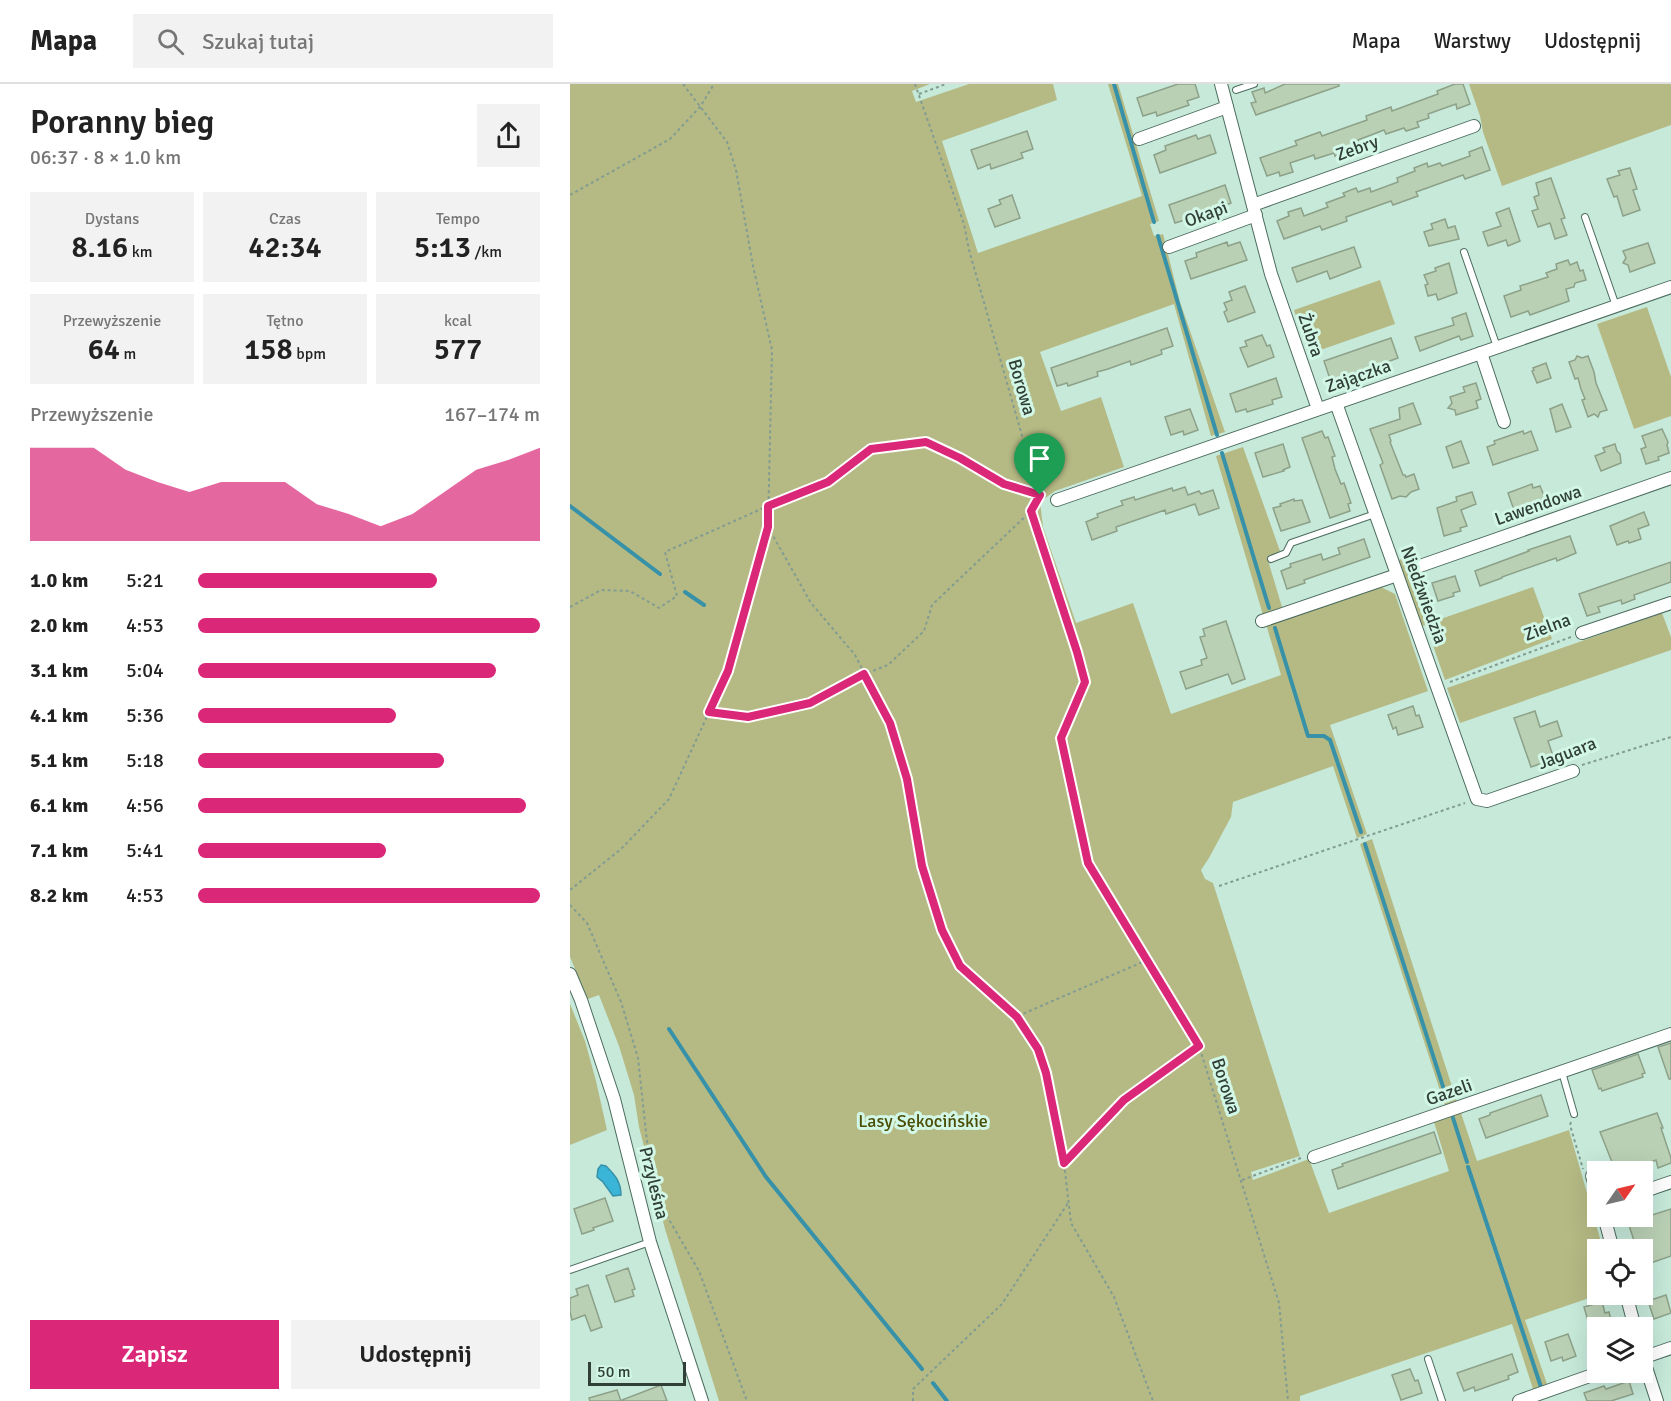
<!DOCTYPE html>
<html lang="pl">
<head>
<meta charset="utf-8">
<style>
  :root { --surface:#fff; --page:#f2f2f2; --text:#222; --muted:#767676; --line:#e0e0e0; --accent:#db2777 }
  body { margin:0; font-family:Signika,sans-serif; background:var(--page); color:var(--text); height:100vh; display:flex; flex-direction:column; font-size:22px; white-space:nowrap }
  * { box-sizing:border-box; margin:0 }
  p { font-size:20px; color:var(--muted) }
  .icon { flex:none; width:33px; height:33px; fill:none; stroke:currentColor; stroke-width:2; stroke-linecap:round; stroke-linejoin:round }
  .map { position:relative; flex:1; overflow:hidden }
  .sheet { display:flex; flex-direction:column; background:var(--surface); width:570px }
  .sheet>* { flex:none }
  .needle { width:39px; rotate:56deg }
  .buttons { position:absolute; left:1017px; top:1077px; display:grid; gap:12px }
  .buttons a { display:grid; place-items:center; width:66px; height:66px; border-radius:0px; background:var(--surface); box-shadow:0 6px 24px #0002; font-size:30px }
  .scale { position:absolute; left:18px; bottom:15px; width:98px; box-sizing:border-box; padding-left:6px; border:3px solid #313f39; border-top:0; font-size:16px; line-height:21px; white-space:nowrap; color:#313f39; -webkit-text-stroke:4px #d3f7e7; paint-order:stroke }
  .pin { position:absolute; display:grid; place-items:center; width:51px; height:51px; color:#fff; margin:-62px -26px; border-radius:50% 50% 50% 0; rotate:-45deg; box-shadow:0 0 6px #0007 }
  .pin .icon { rotate:45deg }
  .round { display:grid; place-items:center; flex:none; width:63px; height:63px; border-radius:0px; background:var(--page) }
  .head { display:flex; align-items:center; justify-content:space-between; height:102px; padding:0 30px }
  h1 { font-size:33px; font-weight:600; line-height:45px }
  .figures { display:grid; grid-template-columns:repeat(3,1fr); gap:9px; height:102px; padding:6px 30px }
  .figures div { display:grid; align-content:center; border-radius:0px; background:var(--page); text-align:center }
  .figures b { font-size:30px; font-weight:600 }
  .figures small { font-size:16px; font-weight:400 }
  .figures p { font-size:16px }
  .chart { height:168px; padding:12px 30px }
  .chart p { display:flex; justify-content:space-between }
  .chart svg { width:100%; height:108px; margin-top:6px; fill:var(--accent); opacity:.7 }
  .primary-button { display:flex; gap:12px; margin-top:auto; padding:12px 30px }
  .primary-button a { flex:1; height:69px; border-radius:0px; background:var(--accent); color:#fff; font-size:24px; font-weight:600; line-height:69px; text-align:center }
  .primary-button a+a { background:var(--page); color:var(--text) }
  ul { padding:0 30px; list-style:none; font-size:20px }
  li { display:grid; grid-template-columns:96px 72px 1fr; align-items:center; height:45px }
  li i { height:15px; border-radius:8px; background:var(--accent) }
  header { display:flex; align-items:center; gap:36px; box-sizing:border-box; height:84px; padding:0 30px; background:var(--surface); border-bottom:2px solid var(--line) }
  header strong { font-size:28px }
  nav { display:flex; gap:33px; margin-inline-start:auto; font-size:21px }
  .search { width:420px; height:54px; background:var(--page); display:flex; align-items:center; gap:15px; box-sizing:border-box; padding:0 21px; border-radius:0px; color:var(--muted); font-size:22px }
  main { display:flex; flex:1; min-height:0 }
  .map>svg:first-child { display:block }
</style>
</head>
<body>
<header>
<strong>Mapa</strong>
<div class="search"><svg class="icon" aria-label="search" viewBox="0 0 24 24"><circle cx="10" cy="10" r="6"/><path d="M15 15l6 6"/></svg>Szukaj tutaj</div>
<nav><a>Mapa</a><a>Warstwy</a><a>Udostępnij</a></nav>
</header>
<main>
<section class="sheet">
<div class="head"><div><h1>Poranny bieg</h1><p>06:37 · 8 × 1.0 km</p></div><a class="round"><svg class="icon" aria-label="share" viewBox="0 0 24 24"><path d="M12 15V3M7 8l5-5 5 5M5 13v7h14v-7"/></svg></a></div>
<div class="figures">
<div><p>Dystans</p><b>8.16<small> km</small></b></div>
<div><p>Czas</p><b>42:34</b></div>
<div><p>Tempo</p><b>5:13<small> /km</small></b></div>
</div>
<div class="figures">
<div><p>Przewyższenie</p><b>64<small> m</small></b></div>
<div><p>Tętno</p><b>158<small> bpm</small></b></div>
<div><p>kcal</p><b>577</b></div>
</div>
<div class="chart"><p><span>Przewyższenie</span>167–174 m</p>
<svg viewBox="0 0 160 44" preserveAspectRatio="none"><path d="M0 44V6L10 6L20 6L30 15L40 20L50 24L60 20L70 20L80 20L90 29L100 33L110 38L120 33L130 24L140 15L150 11L160 6V44z"/></svg>
</div>
<ul>
<li><b>1.0 km</b>5:21<i style="width:70%"></i></li>
<li><b>2.0 km</b>4:53<i style="width:100%"></i></li>
<li><b>3.1 km</b>5:04<i style="width:87%"></i></li>
<li><b>4.1 km</b>5:36<i style="width:58%"></i></li>
<li><b>5.1 km</b>5:18<i style="width:72%"></i></li>
<li><b>6.1 km</b>4:56<i style="width:96%"></i></li>
<li><b>7.1 km</b>5:41<i style="width:55%"></i></li>
<li><b>8.2 km</b>4:53<i style="width:100%"></i></li>
</ul>
<div class="primary-button"><a>Zapisz</a><a>Udostępnij</a></div>
</section>
<div class="map">
<svg width="1101" height="1317" viewBox="0 0 1101 1317">
  <rect width="100%" height="100%" fill="#c6e9da"/>
  <g fill="#b5ba84">
    <polygon points="0,0 360,0 342,7 346,18 399,0 483,0 487,16 372,57 408,169 572,112 538,0 548,0 589,137 580,140 584,152 593,150 610,218 655,348 641,352 604,220 470,268 491,327 531,313 554,383 485,407 470,418 473,443 506,539 563,519 601,630 711,591 696,540 805,503 811,503 825,510 858,607 760,641 797,750 787,754 763,682 663,718 661,733 639,774 631,786 635,795 643,799 730,1072 681,1088 683,1096 739,1075 759,1129 879,1087 864,1038 891,1029 907,1077 999,1046 1033,1165 1028,1166 1028,1211 955,1236 977,1300 963,1305 942,1240 730,1312 730,1317 149,1317 95,1145 69,1043 64,1011 49,962 29,911 18,915 0,873"/>
    <polygon points="899,0 1101,0 1101,41 932,102 913,48 910,32"/>
    <polygon points="810,196 825,240 739,270 724,226"/>
    <polygon points="1077,223 1101,293 1101,332 1064,345 1027,240"/>
    <polygon points="673,363 710,467 697,473 712,523 693,531 646,372"/>
    <polygon points="831,475 844,478 848,491 842,503 856,540 963,503 982,555 875,596 856,541 851,542 826,477"/>
    <polygon points="1092,529 1101,553 1101,566 890,639 877,604"/>
    <polygon points="802,755 887,1018 875,1022 790,760"/>
    <polygon points="0,920 15,957 26,997 37,1046 0,1061"/>
  </g>
  <path fill="#3ab4d7" stroke="#3791a8" stroke-width="1.5" d="M31,1081L36,1082C45,1091 51,1098 51,1111L43,1112L33,1098L27,1093L28,1085Z"/>
  <g fill="none" stroke-linecap="round" stroke-linejoin="round">
    <g stroke="#3791a8" stroke-width="4">
      <polyline points="544,0 584,138"/>
      <polyline points="588,152 647,351"/>
      <polyline points="652,369 699,524"/>
      <polyline points="0,422 90,490"/>
      <polyline points="115,508 134,521"/>
      <polyline points="705,544 738,652 754,652 760,656 791,748"/>
      <polyline points="795,760 877,1015"/>
      <polyline points="99,945 196,1093 352,1285"/>
      <polyline points="883,1034 897,1078"/>
      <polyline points="898,1083 971,1303"/>
      <polyline points="363,1299 377,1317"/>
    </g>
  </g>
  <g fill="#bad0b5" stroke="#8da188" stroke-width="1.5">
    <polygon points="608,0 625,0 629,13 617,17 619,21 587,32 586,28 573,32 567,14"/>
    <polygon points="715,0 769,0 769,2 686,31 681,19 686,18 682,8 694,4 695,9"/>
    <polygon points="885,0 893,0 900,20 887,25 886,20 858,30 859,34 847,38 849,43 836,47 834,44 816,50 814,46 788,56 789,59 776,64 778,68 765,72 764,69 745,75 744,71 720,79 723,88 710,92 709,88 697,92 690,74 727,61 725,57 750,48 752,52 797,36 796,32 821,23 822,27 868,10 867,7"/>
    <polygon points="457,47 463,65 451,69 453,74 421,85 420,80 408,85 401,66"/>
    <polygon points="626,51 628,55 640,51 646,69 590,89 584,71 596,66 595,62"/>
    <polygon points="912,63 920,86 895,95 893,91 846,108 848,112 823,121 821,117 776,133 777,137 752,146 750,142 714,155 707,137 719,132 718,128 731,124 734,132 758,123 756,119 775,112 773,109 786,104 788,108 800,104 801,108 828,98 827,94 845,87 844,84 857,79 858,83 870,79 872,82 900,72 899,68"/>
    <polygon points="1060,84 1067,105 1063,106 1070,126 1053,132 1047,112 1044,113 1037,95 1050,91 1048,87"/>
    <polygon points="981,94 995,134 991,135 997,151 985,155 980,139 968,143 962,127 968,125 964,113 969,111 966,99"/>
    <polygon points="655,101 661,119 649,124 651,128 619,139 618,135 605,139 599,121"/>
    <polygon points="442,111 450,134 425,143 418,125 431,120 429,116"/>
    <polygon points="939,124 950,157 938,162 936,156 918,162 913,148 931,142 926,129"/>
    <polygon points="875,135 878,144 885,142 889,155 859,162 854,148 863,145 861,140"/>
    <polygon points="657,158 658,162 670,158 677,176 621,195 615,177 627,173 626,169"/>
    <polygon points="1078,159 1085,179 1060,188 1058,181 1053,179 1056,174 1053,167"/>
    <polygon points="784,163 791,183 760,195 757,187 727,198 722,184"/>
    <polygon points="998,176 1000,181 1007,178 1010,187 1013,186 1016,196 1005,199 1004,203 996,205 999,217 960,231 958,227 941,233 934,212 951,206 950,202 978,193 976,189 987,185 986,180"/>
    <polygon points="879,179 887,209 868,216 866,210 858,212 855,201 858,200 854,191 866,187 865,184"/>
    <polygon points="675,202 685,228 658,238 654,228 657,226 654,219 662,216 659,208"/>
    <polygon points="896,229 903,252 891,256 889,252 850,267 845,253 884,241 882,234"/>
    <polygon points="597,244 603,262 591,266 592,270 561,281 560,277 538,285 527,288 528,292 498,302 497,299 487,302 481,284"/>
    <polygon points="692,251 697,262 700,261 704,273 678,283 670,264 677,262 675,257"/>
    <polygon points="821,254 828,274 795,286 796,290 769,299 767,296 761,298 754,277"/>
    <polygon points="1007,272 1012,274 1018,272 1024,288 1026,299 1037,326 1030,328 1028,333 1024,330 1018,333 1012,316 1015,315 1011,305 1008,294 1005,295 999,278 1005,276"/>
    <polygon points="976,279 981,294 967,299 962,287 964,286 963,284"/>
    <polygon points="706,294 712,313 702,316 703,320 677,328 676,325 666,328 660,310"/>
    <polygon points="906,299 911,315 906,317 908,324 886,331 885,326 878,324 882,319 880,313 895,308 893,303"/>
    <polygon points="843,319 851,340 819,351 821,357 820,358 833,391 835,391 836,393 844,390 849,405 841,408 836,413 830,412 822,415 810,381 813,379 800,345 830,335 829,324"/>
    <polygon points="992,320 1001,343 986,348 980,325"/>
    <polygon points="620,325 628,346 614,351 613,347 601,351 595,333"/>
    <polygon points="1092,345 1098,358 1097,361 1099,369 1088,373 1089,376 1076,380 1071,365 1076,363 1072,352"/>
    <polygon points="752,347 755,354 758,353 765,372 762,373 765,385 771,400 774,399 781,419 778,420 780,427 760,434 732,354"/>
    <polygon points="953,347 954,350 961,347 968,366 923,381 917,363 925,360 924,357"/>
    <polygon points="891,357 899,379 883,384 876,363"/>
    <polygon points="713,360 720,383 713,386 714,387 693,393 685,369"/>
    <polygon points="1045,360 1047,367 1050,370 1051,379 1031,387 1025,372 1035,368 1033,364"/>
    <polygon points="962,400 963,404 970,402 975,414 944,426 938,409"/>
    <polygon points="615,403 618,411 629,407 631,410 643,406 649,424 629,431 625,420 596,430 595,426 546,443 547,447 522,456 516,438 528,433 527,430 553,421 551,417 564,413 565,416 602,404 603,407"/>
    <polygon points="902,408 906,420 891,426 897,442 890,444 891,447 874,452 867,424 887,417 886,413"/>
    <polygon points="724,415 724,417 732,416 740,438 711,447 703,424 711,422 710,420"/>
    <polygon points="1074,428 1079,441 1068,445 1071,455 1059,459 1058,457 1047,461 1040,442"/>
    <polygon points="1000,452 1006,469 987,477 986,474 932,493 932,494 910,502 905,487 959,467 958,466"/>
    <polygon points="794,455 800,473 734,496 735,499 717,505 711,487 721,483 720,480 751,470 753,476 770,470 768,464"/>
    <polygon points="1101,478 1101,498 1064,511 1065,515 1052,520 1051,516 1028,523 1030,528 1017,532 1009,510"/>
    <polygon points="885,492 890,507 883,509 884,512 868,517 862,499"/>
    <polygon points="656,537 675,595 662,600 658,590 616,605 610,588 632,581 631,576 637,574 630,553 635,552 633,545"/>
    <polygon points="843,622 846,632 849,631 853,643 828,651 826,643 823,645 818,631"/>
    <polygon points="965,627 970,643 987,637 992,652 978,657 984,675 961,683 944,634"/>
    <polygon points="1101,959 1101,995 1099,995 1088,963"/>
    <polygon points="1068,970 1075,989 1072,990 1073,993 1032,1007 1031,1004 1029,1005 1022,986"/>
    <polygon points="971,1011 978,1032 916,1054 909,1035 920,1031 920,1029"/>
    <polygon points="1087,1029 1093,1044 1091,1044 1101,1074 1101,1079 1088,1084 1086,1076 1061,1085 1062,1088 1046,1088 1030,1048"/>
    <polygon points="864,1048 871,1069 768,1105 762,1086 773,1082 772,1080"/>
    <polygon points="35,1114 43,1137 23,1144 24,1146 12,1150 4,1125"/>
    <polygon points="1101,1125 1101,1172 1072,1182 1072,1166 1067,1166 1056,1132 1079,1132"/>
    <polygon points="58,1184 65,1205 62,1206 64,1212 45,1218 36,1192"/>
    <polygon points="18,1201 32,1243 21,1247 15,1231 2,1236 0,1228 0,1214 8,1211 6,1205"/>
    <polygon points="1096,1211 1101,1229 1084,1235 1078,1217"/>
    <polygon points="1032,1218 1035,1229 1039,1228 1042,1241 1028,1244 1028,1245 1021,1247 1014,1223"/>
    <polygon points="998,1250 1006,1272 993,1277 992,1273 981,1277 975,1258"/>
    <polygon points="942,1270 948,1288 938,1292 939,1295 905,1307 904,1303 894,1307 887,1289"/>
    <polygon points="840,1285 845,1297 848,1296 852,1309 831,1316 822,1291"/>
    <polygon points="1059,1297 1063,1310 1041,1317 1017,1317 1014,1309 1034,1302 1036,1305"/>
    <polygon points="91,1301 97,1317 52,1317 52,1316"/>
    <polygon points="47,1306 51,1317 20,1317 19,1314"/>
  </g>
  <g fill="none" stroke-linecap="round" stroke-linejoin="round">
    <defs>
      <g id="service">
        <polyline points="666,6 684,0"/>
        <polyline points="1015,133 1046,222"/>
        <polyline points="894,168 927,263"/>
        <polyline points="701,475 716,469 721,459 805,430"/>
        <polyline points="992,988 1004,1030"/>
        <polyline points="0,1186 80,1158"/>
        <polyline points="858,1275 872,1317"/>
      </g>
      <g id="minor">
        <polyline points="651,0 701,190 748,325"/>
        <polyline points="569,55 657,23"/>
        <polyline points="683,121 904,42"/>
        <polyline points="599,163 686,131"/>
        <polyline points="911,269 934,338"/>
        <polyline points="766,319 907,715 917,717 1003,687"/>
        <polyline points="487,416 1101,203"/>
        <polyline points="847,483 1101,394"/>
        <polyline points="692,537 827,491"/>
        <polyline points="1012,549 1101,519"/>
        <polyline points="0,890 11,916 44,1015 80,1158 132,1317"/>
        <polyline points="744,1073 1101,950"/>
        <polyline points="1022,1092 1028,1110"/>
        <polyline points="1072,1108 1101,1098"/>
        <polyline points="1034,1132 1043,1166"/>
        <polyline points="1056,1210 1065,1244"/>
        <polyline points="1072,1271 1087,1317"/>
        <polyline points="1072,1274 1101,1264"/>
        <polyline points="949,1317 1031,1288"/>
      </g>
    </defs>
    <use href="#service" stroke="#4c6c5f" stroke-width="8"/>
    <use href="#minor" stroke="#4c6c5f" stroke-width="14"/>
    <g stroke="#839c91" stroke-width="2" stroke-dasharray="3 3" stroke-linecap="butt">
      <polyline points="113,0 157,58 166,86 183,182 202,266 198,443 241,519 285,571 320,639 337,695 352,782 372,846 390,882 447,933 468,965 476,989 494,1079 501,1139 544,1213 583,1317"/>
      <polyline points="345,0 394,140 399,166 469,411 461,427 507,568 515,598 491,655 518,779 629,962 709,1219 718,1317"/>
      <polyline points="349,10 376,0"/>
      <polyline points="0,111 100,55 130,23 144,0"/>
      <polyline points="0,523 31,506 60,507 89,524 107,512 95,468 198,422 258,398 301,365 356,358 390,373 434,400 476,413"/>
      <polyline points="880,598 1001,553"/>
      <polyline points="139,628 178,633 240,619 295,590 318,581 354,547 362,521 461,427"/>
      <polyline points="1012,681 1101,653"/>
      <polyline points="649,802 895,719"/>
      <polyline points="0,806 51,765 99,715 158,587 197,444"/>
      <polyline points="0,821 17,839 51,918 68,974 77,1057 94,1127 129,1187 177,1317"/>
      <polyline points="448,932 577,876"/>
      <polyline points="1001,1038 1000,1041 1013,1085"/>
      <polyline points="494,1079 554,1016 629,962"/>
      <polyline points="672,1096 731,1074"/>
      <polyline points="343,1317 343,1305 432,1220 498,1119"/>
    </g>
    <use href="#service" stroke="#fff" stroke-width="6"/>
    <use href="#minor" stroke="#fff" stroke-width="12"/>
  </g>
  <g fill="none" stroke-linecap="round" stroke-linejoin="round">
    <defs>
      <polygon id="route" points="356,358 390,374 434,400 470,411 461,427 507,568 515,598 491,654 518,779 629,962 554,1016 494,1079 476,989 468,965 447,933 390,882 372,846 352,782 337,695 320,639 294,590 240,619 178,633 139,628 158,587 198,443 198,422 258,398 301,365"/>
    </defs>
    <use href="#route" stroke="#fff" stroke-width="12"/>
    <use href="#route" stroke="#db2777" stroke-width="8"/>
  </g>
  <g text-anchor="middle" stroke-width="6" stroke-linejoin="round" paint-order="stroke">
    <g font-size="18" fill="#313f39" stroke="#d3f7e7">
      <text transform="translate(787 64) rotate(-20)" y="6">Zebry</text>
      <text transform="translate(636 130) rotate(-20)" y="6">Okapi</text>
      <text transform="translate(741 251) rotate(71)" y="6">Żubra</text>
      <text transform="translate(788 292) rotate(-19)" y="6">Zajączka</text>
      <text transform="translate(452 303) rotate(74)" y="6">Borowa</text>
      <text transform="translate(968 421) rotate(-19)" y="6">Lawendowa</text>
      <text transform="translate(854 511) rotate(70)" y="6">Niedźwiedzia</text>
      <text transform="translate(977 543) rotate(-20)" y="6">Zielna</text>
      <text transform="translate(997 669) rotate(-21)" y="6">Jaguara</text>
      <text transform="translate(656 1002) rotate(72)" y="6">Borowa</text>
      <text transform="translate(879 1008) rotate(-19)" y="6">Gazeli</text>
      <text transform="translate(84 1099) rotate(76)" y="6">Przyleśna</text>
    </g>
    <g font-size="18" fill="#4b4d05" stroke="#d3f7e7">
      <text x="353" y="1043">Lasy Sękocińskie</text>
    </g>
  </g>
</svg>
<div class="buttons">
<a><svg class="needle" viewBox="-14 -14 28 28"><path d="M0-13l5 13h-10z" fill="#e53935"/><path d="M0 13l5-13h-10z" fill="#767676"/></svg></a>
<a><svg class="icon" aria-label="locate" viewBox="0 0 24 24"><circle cx="12" cy="12" r="6"/><path d="M12 2v4M12 18v4M2 12h4M18 12h4"/></svg></a>
<a><svg class="icon" aria-label="layers" viewBox="0 0 24 24"><path d="M12 4l9 5-9 5-9-5zM3 14l9 5 9-5"/></svg></a>
</div>
<div class="scale">50 m</div>
<div class="pin" style="left:470px;top:411px;background:#1e9e55"><svg class="icon" aria-label="arrive" viewBox="0 0 24 24"><path d="M6 21V4h12l-3 4 3 4H6"/></svg></div>
</div>
</main>
</body>
</html>
